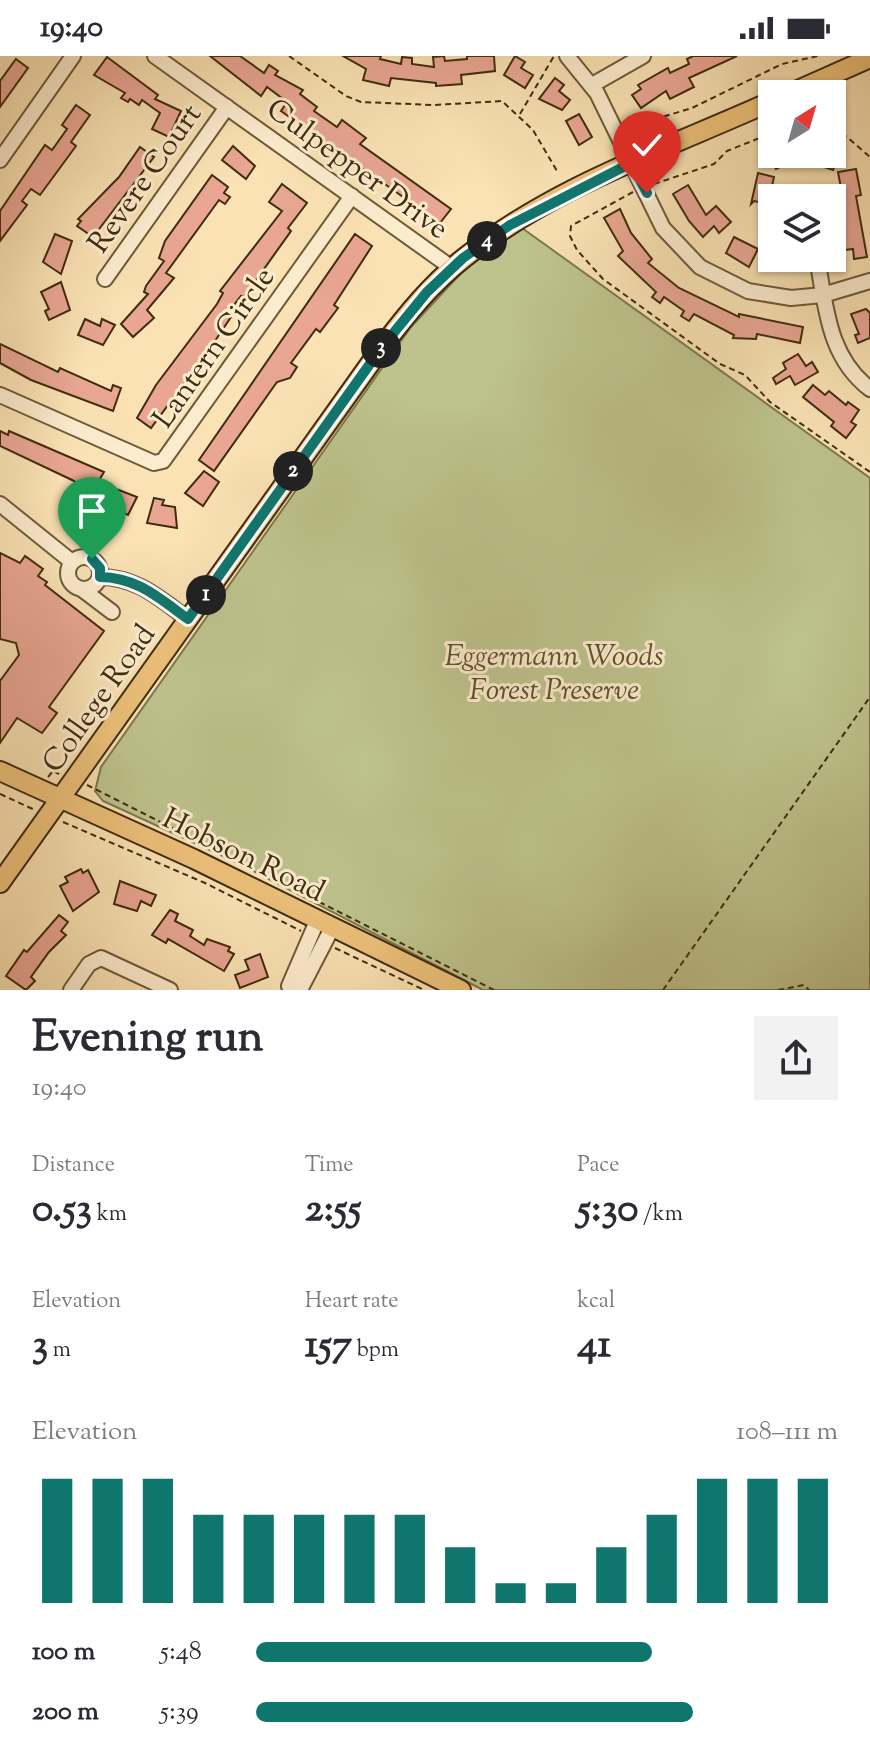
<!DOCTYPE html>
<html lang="en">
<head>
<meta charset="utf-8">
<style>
  :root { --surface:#fff; --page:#f2f2f3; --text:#2b2b33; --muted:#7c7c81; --accent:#0f766e }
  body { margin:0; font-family:"Sorts Mill Goudy",serif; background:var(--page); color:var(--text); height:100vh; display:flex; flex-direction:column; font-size:30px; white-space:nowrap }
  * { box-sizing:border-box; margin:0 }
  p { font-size:26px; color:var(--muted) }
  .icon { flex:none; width:44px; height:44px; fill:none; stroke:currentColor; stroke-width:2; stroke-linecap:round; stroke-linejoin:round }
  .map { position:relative; height:934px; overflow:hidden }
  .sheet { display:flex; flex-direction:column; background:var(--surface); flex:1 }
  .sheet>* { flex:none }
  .needle { width:52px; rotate:37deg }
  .fabs { position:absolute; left:758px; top:24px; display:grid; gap:16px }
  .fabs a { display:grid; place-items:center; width:88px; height:88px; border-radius:0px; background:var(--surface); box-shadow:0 2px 6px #0004; font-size:40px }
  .pin { position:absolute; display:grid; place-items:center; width:68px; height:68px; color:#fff; margin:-82px -34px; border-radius:50% 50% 50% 0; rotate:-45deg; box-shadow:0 0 8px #0007 }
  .pin .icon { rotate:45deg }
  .km { position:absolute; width:40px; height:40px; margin:-20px; border-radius:50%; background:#222; color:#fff; font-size:22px; line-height:40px; text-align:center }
  .round { display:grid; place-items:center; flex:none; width:84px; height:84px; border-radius:0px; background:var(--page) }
  .headline { display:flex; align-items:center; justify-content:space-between; height:136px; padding:0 32px }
  h1 { font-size:44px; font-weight:800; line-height:60px }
  .figures { display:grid; grid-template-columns:repeat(3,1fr); gap:12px; height:136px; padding:8px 32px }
  .figures div { display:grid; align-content:center }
  .figures b { font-size:40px; font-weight:800 }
  .figures small { font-size:22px; font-weight:400 }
  .figures p { font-size:22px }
  .chart { height:224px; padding:16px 32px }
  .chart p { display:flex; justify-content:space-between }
  .chart svg { width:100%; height:144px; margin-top:8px; stroke:var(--accent); stroke-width:6 }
  ul { padding:0 32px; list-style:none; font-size:26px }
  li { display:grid; grid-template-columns:128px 96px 1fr; align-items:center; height:60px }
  li i { height:20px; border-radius:10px; background:var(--accent) }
  .status { display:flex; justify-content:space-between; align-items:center; height:56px; padding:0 40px; background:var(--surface); direction:ltr }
  .status svg { height:22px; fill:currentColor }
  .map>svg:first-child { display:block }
</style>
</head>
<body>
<div class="status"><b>19:40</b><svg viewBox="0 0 49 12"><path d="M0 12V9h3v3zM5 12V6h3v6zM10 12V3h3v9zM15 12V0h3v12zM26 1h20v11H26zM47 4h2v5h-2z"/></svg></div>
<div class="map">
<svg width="870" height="934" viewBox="0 0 870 934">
  <rect width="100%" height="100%" fill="#fae2b4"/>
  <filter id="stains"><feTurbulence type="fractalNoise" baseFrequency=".0025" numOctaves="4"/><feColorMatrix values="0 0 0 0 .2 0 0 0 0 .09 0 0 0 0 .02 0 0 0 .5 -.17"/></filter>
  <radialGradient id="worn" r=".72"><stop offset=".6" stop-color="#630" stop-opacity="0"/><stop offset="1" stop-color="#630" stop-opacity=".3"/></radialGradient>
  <polygon fill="#bec38d" stroke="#7e784e" stroke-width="2" points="522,172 870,422 870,934 483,934 236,806 103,745 95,735 101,711 411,271 464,214"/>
  <g fill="#e9a693" stroke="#3f2c0f" stroke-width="2">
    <polygon points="210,0 240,0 264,17 269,9 278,15 275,19 303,34 300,38 317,51 314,55 337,71 342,64 366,82 360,88 451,153 440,167 281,55 287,46 267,31 261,40"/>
    <polygon points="343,0 381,0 380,3 401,8 402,1 412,2 412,8 434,11 433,1 444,0 445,5 467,3 467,0 494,0 495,15 461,19 462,28 436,30 436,27 391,22 389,30 363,24 366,13"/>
    <polygon points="515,0 525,6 521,12 533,19 525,32 504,19"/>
    <polygon points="693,0 737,0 689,22 694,31 670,43 666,35 641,52 632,39 641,33 638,29 668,12 670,17 689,8 687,3"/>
    <polygon points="107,1 158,39 155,43 181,55 169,81 152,73 160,57 142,44 139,49 130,43 128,46 121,42 125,37 94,19"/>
    <polygon points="16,3 28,12 0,51 0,25"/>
    <polygon points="555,22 564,29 559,35 570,44 562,54 539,43"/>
    <polygon points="76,49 90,59 71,86 76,90 40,139 31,133 22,145 27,149 0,185 0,155 45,89 52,94 67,73 62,69"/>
    <polygon points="579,58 592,81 579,89 566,65"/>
    <polygon points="233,90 255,110 246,123 222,104"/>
    <polygon points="140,91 154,101 93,181 77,170 81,165 78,163 119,121"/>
    <polygon points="768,98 806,98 776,113"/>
    <polygon points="809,98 839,98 833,114 807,105"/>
    <polygon points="856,113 861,139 856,140 867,201 854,203 853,193 838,195 835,181 844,180 838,149 844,148 838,116"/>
    <polygon points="758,117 774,121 768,148 754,145 751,148"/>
    <polygon points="212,119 228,131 224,137 230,141 225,148 219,144 166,217 174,222 147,254 154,262 133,281 121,268 148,238 144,236 146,230 164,205 159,202 165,185"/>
    <polygon points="282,128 307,147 288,172 291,175 244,241 241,240 227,258 231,261 211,291 151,372 137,362 156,329 217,248 223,237 220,235 282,155 269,146"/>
    <polygon points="688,129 706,159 716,150 731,166 719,177 714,170 703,181 689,165 673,138"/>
    <polygon points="620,153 631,177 652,203 648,207 679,232 739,261 739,258 803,271 800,287 757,278 756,283 733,282 734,279 694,258 689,265 681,260 684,255 664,241 660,247 652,241 656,236 618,200 623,195 604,162"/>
    <polygon points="55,178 72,185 61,218 43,206"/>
    <polygon points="355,178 372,190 334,249 338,252 320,276 316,273 291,307 297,311 290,322 277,326 214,415 199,404"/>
    <polygon points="734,181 758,193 749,211 726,197"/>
    <polygon points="61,226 70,254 49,264 45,255 49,253 41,236"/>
    <polygon points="866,253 870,257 870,282 858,287 855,279 859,278 851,258"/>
    <polygon points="85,263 100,270 102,263 115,269 103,289 78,279"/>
    <polygon points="0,288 58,316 60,312 111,335 113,329 121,332 113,355 31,324 0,307"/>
    <polygon points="798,298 806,310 812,306 818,316 795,329 790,320 776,328 773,322 786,313 783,307"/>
    <polygon points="813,329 825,339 829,335 846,349 848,346 859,354 851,366 856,369 846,382 831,370 834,366 803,341"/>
    <polygon points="0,375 8,379 9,375 104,416 98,426 137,441 128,459 98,445 100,441 72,424 0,390"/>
    <polygon points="204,415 219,426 203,450 185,437"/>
    <polygon points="154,442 164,444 162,449 175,451 177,472 147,467"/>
    <polygon points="0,497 20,507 25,500 43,513 38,520 47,526 45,529 104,575 49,651 57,657 42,677 17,662 0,687 0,625 19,599 16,587 0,583"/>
    <polygon points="81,813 83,817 88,814 99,836 73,855 60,830 68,826 65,821"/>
    <polygon points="120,825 156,839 151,850 141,845 137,855 114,848"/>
    <polygon points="170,854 178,858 175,865 193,874 190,880 204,889 207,883 230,891 228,895 234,898 224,915 168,883 166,887 152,879"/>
    <polygon points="59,859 68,866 61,875 66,879 49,896 31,921 35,925 26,934 6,920 24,894 27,896"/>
    <polygon points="260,898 268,921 240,932 235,919 249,914 245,904"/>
  </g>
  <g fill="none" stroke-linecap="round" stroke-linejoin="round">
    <defs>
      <g id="minor">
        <polyline points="155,0 452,212"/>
        <polyline points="567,0 597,37 663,172 700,211 748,235 791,242 823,239 870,225"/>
        <polyline points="592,29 643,0"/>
        <polyline points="0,104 73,0"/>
        <path d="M817,202C826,251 828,301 870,333"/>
        <polyline points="105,223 227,51"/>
        <polyline points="0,339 154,407 163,405 352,140"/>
        <polyline points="0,448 72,506"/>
        <circle cx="84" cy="517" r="16"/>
        <path d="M100,521C137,521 160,543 188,563"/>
        <polyline points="83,534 112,556"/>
        <polyline points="71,934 89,908 101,902 170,934"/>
        <polyline points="292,934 289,930 317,865"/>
        <polyline points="296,934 301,932 332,872"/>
      </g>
      <g id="major">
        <polyline points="789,38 870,2"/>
        <polyline points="0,715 194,803 461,934"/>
        <path d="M0,827L382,291C406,259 432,227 464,202C554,130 668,92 772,45"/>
      </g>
    </defs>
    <use href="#minor" stroke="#6e5a38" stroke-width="18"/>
    <use href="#major" stroke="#3f2c0f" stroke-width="22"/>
    <g stroke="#3f2c0f" stroke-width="2" stroke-dasharray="6 4" stroke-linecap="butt">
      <polyline points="289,0 346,40 361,46 434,49 502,45 533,74 557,115"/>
      <polyline points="520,58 554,0"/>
      <polyline points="832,74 847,81 870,101"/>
      <polyline points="629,80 659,62 692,52 782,8 818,0"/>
      <polyline points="654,128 714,108 727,95 772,77"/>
      <polyline points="633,136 571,170 570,180 577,194 603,223 720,308 745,319 770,346 870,416"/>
      <polyline points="48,721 53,715 59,718"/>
      <polyline points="87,729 494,934"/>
      <polyline points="0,738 35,754"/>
      <polyline points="63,766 205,827 301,875"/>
      <polyline points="335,892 424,934"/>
      <polyline points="663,934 870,641"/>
      <polyline points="778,934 804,929 809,934"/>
    </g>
    <use href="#minor" stroke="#fcecce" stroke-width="14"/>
    <use href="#major" stroke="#edc17a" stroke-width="18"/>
  </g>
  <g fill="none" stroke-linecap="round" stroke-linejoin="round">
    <defs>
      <path id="route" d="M92,503L100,512V521C137,521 160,543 188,563L382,291L427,236L463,202L510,169L631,107L647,137"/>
    </defs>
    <use href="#route" stroke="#fff" stroke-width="16"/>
    <use href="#route" stroke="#0f766e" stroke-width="10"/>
  </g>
  <g text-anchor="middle" stroke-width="6" stroke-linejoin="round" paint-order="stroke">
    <g font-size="30" fill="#3f2c0f" stroke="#fcecce">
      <text transform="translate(358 112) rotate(36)" y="10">Culpepper Drive</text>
      <text transform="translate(144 122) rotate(-55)" y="10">Revere Court</text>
      <text transform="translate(213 291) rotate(-55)" y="10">Lantern Circle</text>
      <text transform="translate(98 642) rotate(-55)" y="10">College Road</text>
      <text transform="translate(244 798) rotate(26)" y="10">Hobson Road</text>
    </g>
    <g font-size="30" font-style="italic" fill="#5f522e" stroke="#fcecce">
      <text x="554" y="609">Eggermann Woods<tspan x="554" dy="34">Forest Preserve</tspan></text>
    </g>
  </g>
  <rect width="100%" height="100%" filter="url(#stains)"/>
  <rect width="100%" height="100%" fill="url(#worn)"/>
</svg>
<div class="fabs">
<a><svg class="needle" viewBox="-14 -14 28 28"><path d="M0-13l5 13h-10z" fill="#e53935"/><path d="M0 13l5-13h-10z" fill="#7c7c81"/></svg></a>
<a><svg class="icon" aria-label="layers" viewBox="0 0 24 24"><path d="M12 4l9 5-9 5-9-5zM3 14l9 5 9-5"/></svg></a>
</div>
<div class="pin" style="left:92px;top:503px;background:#1e9e55"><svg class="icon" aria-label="arrive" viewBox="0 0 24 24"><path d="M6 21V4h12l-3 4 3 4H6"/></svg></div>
<div class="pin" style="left:647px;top:137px;background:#d93025"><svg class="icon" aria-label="check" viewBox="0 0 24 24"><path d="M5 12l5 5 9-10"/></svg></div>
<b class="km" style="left:206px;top:539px">1</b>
<b class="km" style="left:293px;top:415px">2</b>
<b class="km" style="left:381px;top:292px">3</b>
<b class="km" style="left:487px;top:185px">4</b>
</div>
<section class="sheet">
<div class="headline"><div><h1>Evening run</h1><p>19:40</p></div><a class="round"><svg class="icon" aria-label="share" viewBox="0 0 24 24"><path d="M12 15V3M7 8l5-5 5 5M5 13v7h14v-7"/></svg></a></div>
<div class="figures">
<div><p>Distance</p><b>0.53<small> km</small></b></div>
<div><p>Time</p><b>2:55</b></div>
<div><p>Pace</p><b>5:30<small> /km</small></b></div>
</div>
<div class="figures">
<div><p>Elevation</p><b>3<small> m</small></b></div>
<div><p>Heart rate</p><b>157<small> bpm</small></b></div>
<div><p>kcal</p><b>41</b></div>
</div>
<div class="chart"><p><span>Elevation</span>108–111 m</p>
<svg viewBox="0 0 160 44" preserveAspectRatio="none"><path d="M5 44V6M15 44V6M25 44V6M35 44V17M45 44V17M55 44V17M65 44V17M75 44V17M85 44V27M95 44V38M105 44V38M115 44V27M125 44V17M135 44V6M145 44V6M155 44V6"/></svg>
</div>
<ul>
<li><b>100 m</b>5:48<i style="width:68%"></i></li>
<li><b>200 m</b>5:39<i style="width:75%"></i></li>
</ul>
</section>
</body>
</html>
